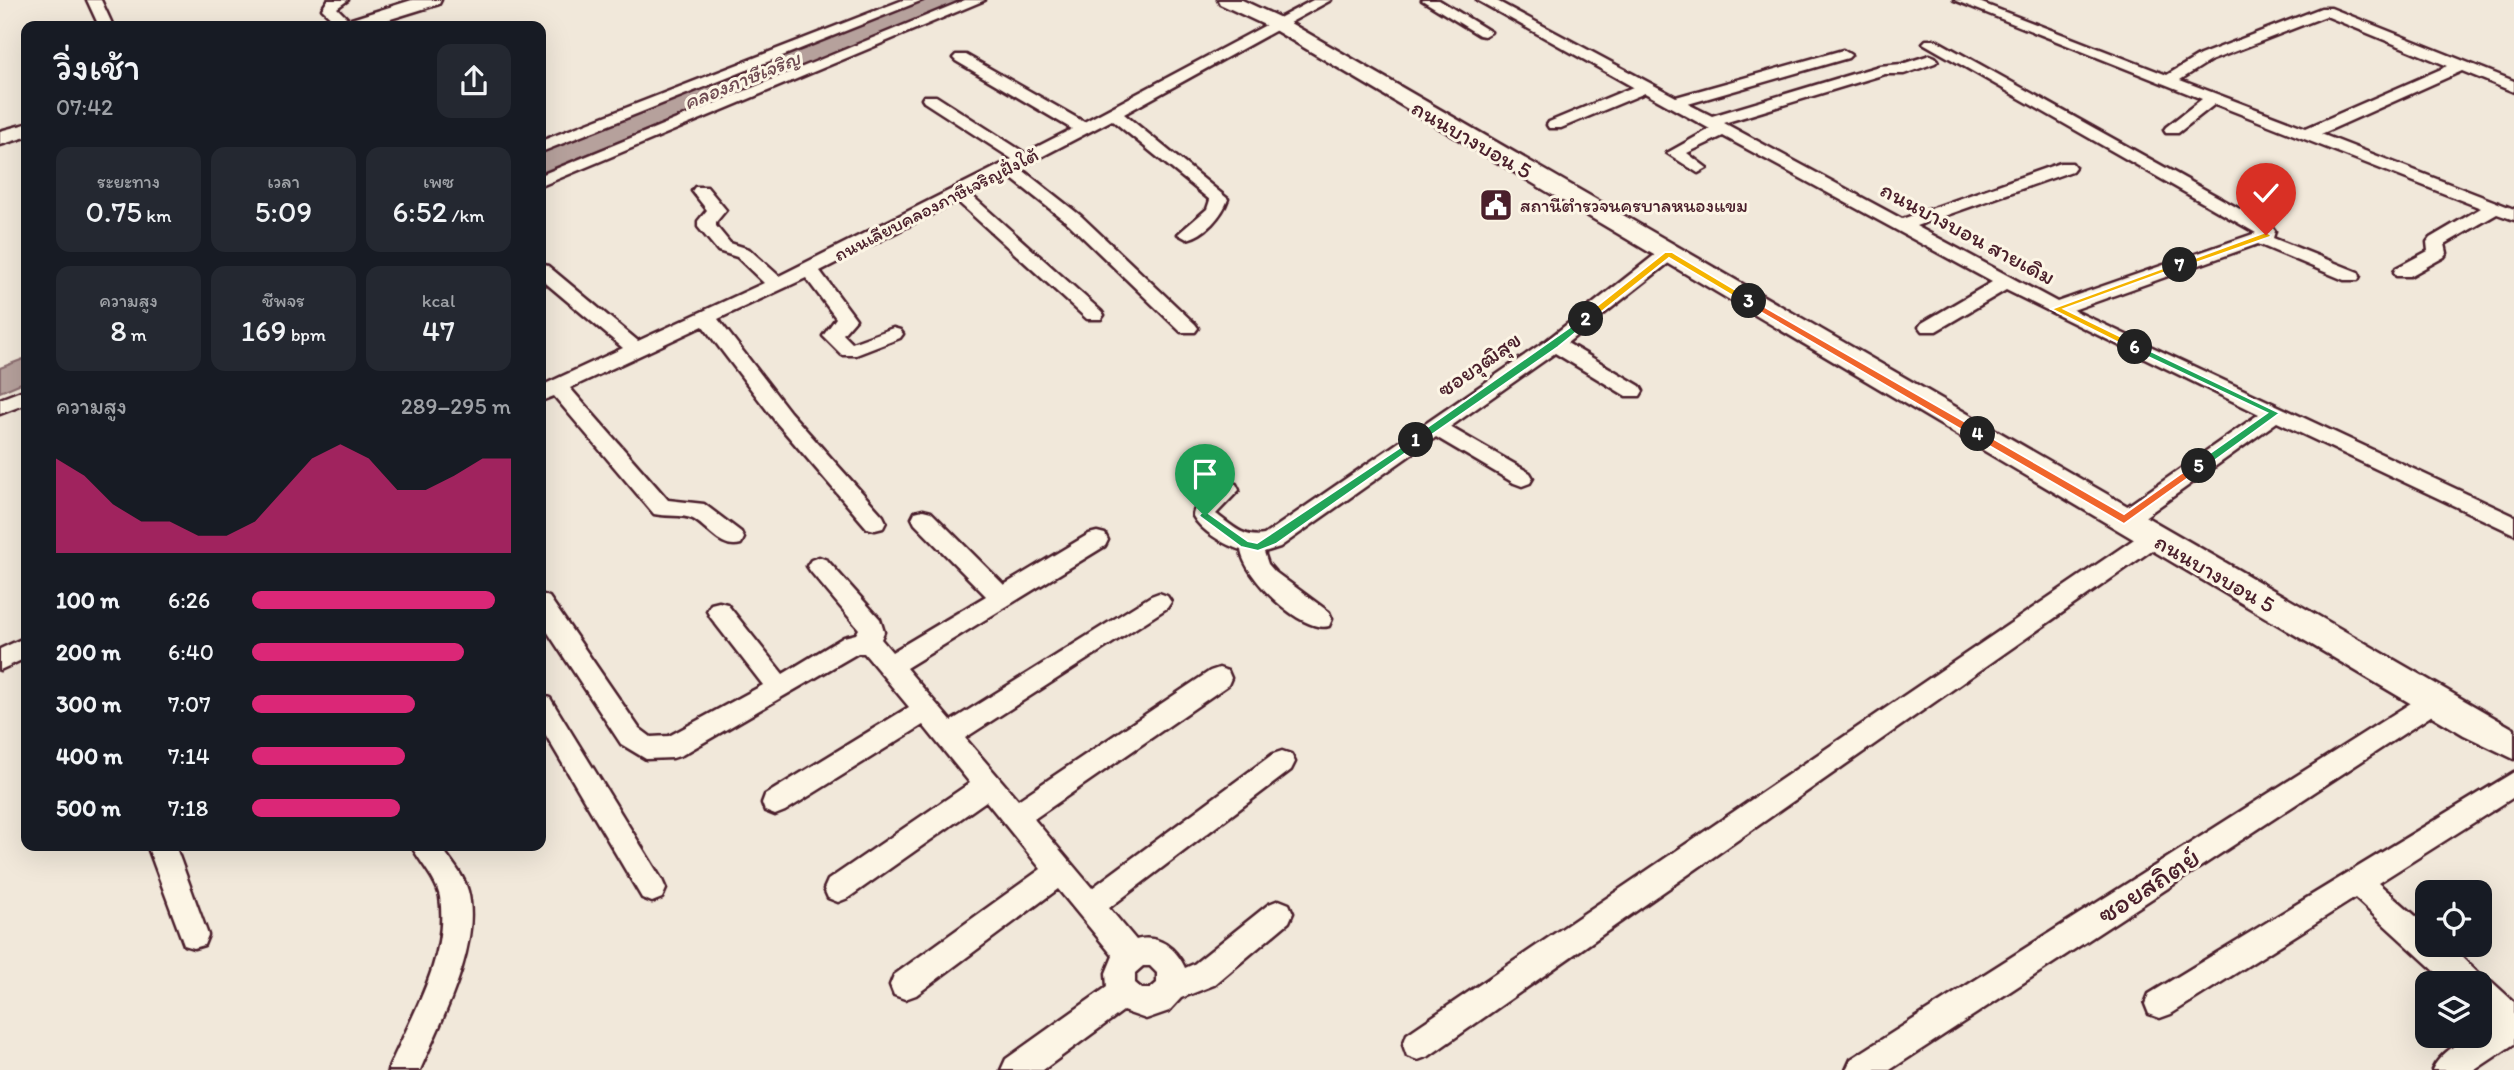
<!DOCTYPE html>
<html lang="th">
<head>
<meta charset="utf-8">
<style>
  :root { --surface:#171b24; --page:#242831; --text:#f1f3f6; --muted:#9ea1a6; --accent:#db2777 }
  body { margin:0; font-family:Itim,"Playpen Sans Thai",sans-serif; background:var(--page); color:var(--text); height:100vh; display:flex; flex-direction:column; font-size:26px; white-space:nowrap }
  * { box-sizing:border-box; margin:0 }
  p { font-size:23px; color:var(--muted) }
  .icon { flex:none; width:38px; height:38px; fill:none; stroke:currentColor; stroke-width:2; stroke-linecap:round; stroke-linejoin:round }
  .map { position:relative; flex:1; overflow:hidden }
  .drawer { position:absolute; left:21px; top:21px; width:525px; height:830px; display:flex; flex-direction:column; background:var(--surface); border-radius:14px; box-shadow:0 7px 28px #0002 }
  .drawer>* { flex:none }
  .tools { position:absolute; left:2415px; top:880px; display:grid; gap:14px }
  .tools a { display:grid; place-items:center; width:77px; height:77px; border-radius:14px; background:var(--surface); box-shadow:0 7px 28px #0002; font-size:35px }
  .pin { position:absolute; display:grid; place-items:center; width:60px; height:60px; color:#fff; margin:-72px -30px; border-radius:50% 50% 50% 0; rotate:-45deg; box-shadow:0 0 7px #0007 }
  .pin .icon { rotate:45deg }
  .km { position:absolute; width:35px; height:35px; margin:-18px; border-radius:50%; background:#222; color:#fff; font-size:19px; line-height:35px; text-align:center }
  .round { display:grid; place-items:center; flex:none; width:74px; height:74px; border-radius:14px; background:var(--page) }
  .head { display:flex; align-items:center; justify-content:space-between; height:119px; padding:0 35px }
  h1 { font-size:38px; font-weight:600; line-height:52px }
  .figures { display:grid; grid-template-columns:repeat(3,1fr); gap:10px; height:119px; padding:7px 35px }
  .figures div { display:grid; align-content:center; border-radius:14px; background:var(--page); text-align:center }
  .figures b { font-size:30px; font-weight:600 }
  .figures small { font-size:19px; font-weight:400 }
  .figures p { font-size:19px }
  .chart { height:196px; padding:14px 35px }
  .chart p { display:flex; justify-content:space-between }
  .chart svg { width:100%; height:126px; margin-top:7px; fill:var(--accent); opacity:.7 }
  ul { padding:0 35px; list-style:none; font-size:23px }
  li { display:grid; grid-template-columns:112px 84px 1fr; align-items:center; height:52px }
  li i { height:18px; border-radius:9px; background:var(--accent) }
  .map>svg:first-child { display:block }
</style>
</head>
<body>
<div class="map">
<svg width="2514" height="1070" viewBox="0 0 2514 1070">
  <rect width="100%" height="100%" fill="#f1e8da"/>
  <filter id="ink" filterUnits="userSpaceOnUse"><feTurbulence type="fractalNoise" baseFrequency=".0143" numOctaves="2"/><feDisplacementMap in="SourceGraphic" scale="14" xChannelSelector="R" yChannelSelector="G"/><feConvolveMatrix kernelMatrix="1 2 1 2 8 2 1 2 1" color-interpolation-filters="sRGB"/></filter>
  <g filter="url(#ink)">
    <g fill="#b6a19c" stroke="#8b6d6f" stroke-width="2">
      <polygon points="919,0 967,0 541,173 541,152"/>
      <polygon points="26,358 26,381 0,392 0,368"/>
    </g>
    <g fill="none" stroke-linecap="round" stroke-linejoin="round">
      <defs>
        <g id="minor">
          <polygon points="87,0 101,0 113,26 99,26"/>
          <polygon points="348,0 337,8 355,26 340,26 322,9 328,0"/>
          <polygon points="903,0 923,0 541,152 541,141"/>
          <polygon points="965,0 985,0 541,186 541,175"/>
          <path d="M1313,0H1331L1124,114L1228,199C1222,216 1205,235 1187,239L1178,234L1207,209L1210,200L1112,120L1020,168L1081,216L1195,324L1198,328L1195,332H1181L1069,224L1007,175L970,194L1101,311L1104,315L1101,319H1087L957,201L820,271L856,319L843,334L852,343L893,328L900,330L903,334L900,338L856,355H842L823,336L836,318L806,278L718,319L790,412L883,516L886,522L883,528L875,530L867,528L776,422L703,326L570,388L668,500L704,504L741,532L744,538L741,544C721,550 709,528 693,519C683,514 666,517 654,514L554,396L541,401V386L623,348L541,279V264L548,266L638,341L764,283L737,257L718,251L698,227V221L707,210L692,191L695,187H707L726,210L716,222V226L730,243L749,249L779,276L1012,159L924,102L922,99L924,96H936L1025,153L1072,129L956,61L953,58L956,55H966L1084,122Z"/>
          <polygon points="1422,0 1439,0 1491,32 1484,36 1479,35"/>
          <polygon points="1477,0 1495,0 1676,97 1843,50 1851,55 1848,58 1688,104 1712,116 1879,66 1902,64 1930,55 1935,57 1938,60 1935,63 1904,74 1885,74 1724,123 1902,219 2060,163 2072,163 2075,167 2072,171 1916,226 2057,302 2256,233 1923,43 1926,40 1936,40 2272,227 2275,231 2273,238 2358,272 2360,276 2358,280 2344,280 2258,244 2073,310 2514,516 2514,534 2277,422 2132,526 2124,528 2116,526 2113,520 2116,514 2259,414 2006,290 1936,331 1922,331 1919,327 1922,323 1992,282 1723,136 1687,153 1707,168 1698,173 1667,153 1710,129 1645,93 1561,128 1549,128 1547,125 1549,122 1633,87"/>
          <path d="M1954,0H1974L2167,75L2200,55L2321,8H2331L2514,81V92L2462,71L2321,134L2514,209V220L2497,214L2445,244L2447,253L2444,257L2410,276H2396L2394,272L2396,268L2428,251L2427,242L2430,238L2481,208L2215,104L2178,133H2166L2164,130L2166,127L2202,99ZM2326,16L2448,66L2306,128L2180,80L2210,61Z"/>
          <path d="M1668,248L1675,250L1677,254L1675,258L1567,343L1640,386L1643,391L1640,396H1626L1555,353L1450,427L1530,473L1533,478L1530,483L1522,486L1514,483L1436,437L1280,547L1264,552L1268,564L1275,572L1329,612L1332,619L1329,626C1302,634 1244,577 1241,550C1225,545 1201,531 1193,516C1194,501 1220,480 1236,484L1239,490L1216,514C1231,525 1244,539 1264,535L1547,340L1661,250Z"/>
          <polygon points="26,389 26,404 0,414 0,399"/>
          <path d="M923,510L931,512L1004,585L1089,534L1097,532L1105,534L1108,540L1105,546L906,668L951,721L1151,596L1159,593L1167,596L1171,602L1167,608L965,738L1018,800L1210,671L1219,668L1228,671L1231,678L1228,685L1034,819L1092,888L1273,754L1282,751L1291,754L1295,762L1291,770L1109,908L1136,940C1159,934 1176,948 1185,968L1194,964L1269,904L1279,900L1289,904L1293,913L1289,922L1214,985L1181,998L1169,1011L1146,1019L1123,1011L1043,1070H1001L1006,1059L1107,987L1106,973L1113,956L1058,889L916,995L905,999L894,995L890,985L894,975L1041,869L986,801L848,898L838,902L828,898L824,889L828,880L970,783L923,725L785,811L775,815L765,811L762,803L765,795L909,707L864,653H858L682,755L673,758L646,759L621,744L541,622V594L549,597L639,728L651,737L669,736L763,685L711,618L707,611L711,604L719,602L727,604L783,674L844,637L856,634L859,629L811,572L807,566L811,560L819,557L827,560L880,619L884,632L881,639L892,652L986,596L915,524L912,518L915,512ZM1143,966H1150L1157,973V983L1150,989H1142L1135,983V973Z"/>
          <polygon points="2154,529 2162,531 2165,537 2162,543 1429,1056 1418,1060 1407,1056 1403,1045 1407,1034 2146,531"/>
          <polygon points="26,637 26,658 0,670 0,649"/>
          <polygon points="2434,691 2443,694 2447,701 2443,708 1890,1070 1846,1070 1851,1059 2425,694"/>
          <polygon points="541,695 550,698 662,880 666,889 662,898 652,902 642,898 541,727"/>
          <path d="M2514,772V797L2378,883L2427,926V945H2449L2483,978L2491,981L2514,1002V1044L2475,1070H2432C2439,1055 2463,1036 2480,1036V1031L2493,1023L2480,1011V984H2449L2355,898L2171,1014L2160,1018L2149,1014L2145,1004L2149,994Z"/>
          <polygon points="147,845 175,845 208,935 204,945 194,948 184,945"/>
          <path d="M411,845H440C449,859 464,875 468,891C482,945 441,1021 420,1070H388C411,1016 449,958 440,897C437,880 419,861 411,845Z"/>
        </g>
        <g id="major">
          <polygon points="412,0 441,0 439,4 368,26 339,26 342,22"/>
          <polygon points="1218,0 1242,0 1285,20 2514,729 2514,759 2464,735 1271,28 1220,4"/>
          <polygon points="26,124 26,137 0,145 0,131"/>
        </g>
      </defs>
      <use href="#minor" stroke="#4a1f2b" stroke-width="5"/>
      <use href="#major" stroke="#4a1f2b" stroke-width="5"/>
      <use href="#minor" fill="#fcf5e5" fill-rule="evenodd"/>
      <use href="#major" fill="#fcf5e5" fill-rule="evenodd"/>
    </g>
  </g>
  <polygon fill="#22a559" stroke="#fff" stroke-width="2" points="1416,437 1421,440 1420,443 1276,544 1258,551 1241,547 1199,516 1201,513 1208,513 1248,541 1257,543"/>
  <polygon fill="#22a559" stroke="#fff" stroke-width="2" points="1586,316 1591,319 1590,321 1558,347 1420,443 1412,443 1412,438"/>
  <polygon fill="#f5b400" stroke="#fff" stroke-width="2" points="1665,252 1672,252 1754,301 1745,303 1669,258 1590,321 1583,321 1583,317"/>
  <polygon fill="#f0652b" stroke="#fff" stroke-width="2" points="1749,298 1981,431 1983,434 1974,437 1745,303 1744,301"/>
  <polygon fill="#f0652b" stroke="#fff" stroke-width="2" points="1978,430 2124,514 2196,463 2203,463 2205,466 2124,524 1974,437 1972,434"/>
  <polygon fill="#22a559" stroke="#fff" stroke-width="2" points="2131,345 2138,345 2280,413 2203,469 2196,469 2196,463 2267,413 2131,349"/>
  <polygon fill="#f5b400" stroke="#fff" stroke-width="2" points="2177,263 2185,265 2064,309 2138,345 2138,349 2131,349 2051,309"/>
  <polygon fill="#f5b400" stroke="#fff" stroke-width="2" points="2266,232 2271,235 2270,237 2184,267 2176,265"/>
  <defs>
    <symbol id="civic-square" viewBox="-11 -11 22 22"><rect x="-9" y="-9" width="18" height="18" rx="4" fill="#4a1f2b" stroke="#fcf5e5"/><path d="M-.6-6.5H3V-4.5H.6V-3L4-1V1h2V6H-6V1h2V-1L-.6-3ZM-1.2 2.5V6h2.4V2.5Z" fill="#fff"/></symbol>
  </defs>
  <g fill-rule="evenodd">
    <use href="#civic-square" x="1477" y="186" width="38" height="38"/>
  </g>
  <g text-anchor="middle" stroke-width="6" stroke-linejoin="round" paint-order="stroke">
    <g font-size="19" fill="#4a1f2b" stroke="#fcf5e5">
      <text transform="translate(936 204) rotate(-27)" y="7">ถนนเลียบคลองภาษีเจริญฝั่งใต้</text>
    </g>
    <g font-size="19" fill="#4a1f2b" stroke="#fcf5e5" text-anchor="start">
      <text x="1520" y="212">สถานีตำรวจนครบาลหนองแขม</text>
    </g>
    <g font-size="21" font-style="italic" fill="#704c53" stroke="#fcf5e5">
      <text transform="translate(742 80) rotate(-22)" y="7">คลองภาษีเจริญ</text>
    </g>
    <g font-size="23" fill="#4a1f2b" stroke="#fcf5e5">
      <text transform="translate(1472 139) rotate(30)" y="8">ถนนบางบอน 5</text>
      <text transform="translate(1968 233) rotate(28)" y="8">ถนนบางบอน สายเดิม</text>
      <text transform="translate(1479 364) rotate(-35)" y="8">ซอยวุฒิสุข</text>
      <text transform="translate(2215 573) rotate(30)" y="8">ถนนบางบอน 5</text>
    </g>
    <g font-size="28" fill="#4a1f2b" stroke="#fcf5e5">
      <text transform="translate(2148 885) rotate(-33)" y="10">ซอยสถิตย์</text>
    </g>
  </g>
</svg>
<div class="tools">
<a><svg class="icon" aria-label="locate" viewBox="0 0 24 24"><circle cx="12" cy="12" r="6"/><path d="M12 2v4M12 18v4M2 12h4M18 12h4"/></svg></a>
<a><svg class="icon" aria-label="layers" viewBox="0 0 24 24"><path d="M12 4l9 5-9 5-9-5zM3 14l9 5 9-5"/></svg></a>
</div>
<div class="pin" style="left:1205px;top:516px;background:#1e9e55"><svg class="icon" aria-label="arrive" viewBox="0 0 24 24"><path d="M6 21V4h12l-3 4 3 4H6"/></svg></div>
<div class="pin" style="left:2266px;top:235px;background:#d93025"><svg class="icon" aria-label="check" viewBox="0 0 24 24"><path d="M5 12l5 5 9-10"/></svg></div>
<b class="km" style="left:1416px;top:440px">1</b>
<b class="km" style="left:1586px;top:319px">2</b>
<b class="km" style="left:1749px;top:301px">3</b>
<b class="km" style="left:1978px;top:434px">4</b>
<b class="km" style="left:2199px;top:466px">5</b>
<b class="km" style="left:2135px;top:347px">6</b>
<b class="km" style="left:2180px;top:265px">7</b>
<section class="drawer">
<div class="head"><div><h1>วิ่งเช้า</h1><p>07:42</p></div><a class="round"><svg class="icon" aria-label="share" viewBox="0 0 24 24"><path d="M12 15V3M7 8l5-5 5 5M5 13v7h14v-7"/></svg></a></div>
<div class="figures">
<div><p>ระยะทาง</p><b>0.75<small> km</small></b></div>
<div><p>เวลา</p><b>5:09</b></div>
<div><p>เพซ</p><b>6:52<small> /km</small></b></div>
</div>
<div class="figures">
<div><p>ความสูง</p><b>8<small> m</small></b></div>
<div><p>ชีพจร</p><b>169<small> bpm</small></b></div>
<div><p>kcal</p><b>47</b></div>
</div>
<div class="chart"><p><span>ความสูง</span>289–295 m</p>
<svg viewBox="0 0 160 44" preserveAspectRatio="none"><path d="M0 44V11L10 17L20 27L30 33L40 33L50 38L60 38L70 33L80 22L90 11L100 6L110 11L120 22L130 22L140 17L150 11L160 11V44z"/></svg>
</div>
<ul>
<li><b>100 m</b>6:26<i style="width:94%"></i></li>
<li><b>200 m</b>6:40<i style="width:82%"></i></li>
<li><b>300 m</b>7:07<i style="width:63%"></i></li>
<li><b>400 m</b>7:14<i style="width:59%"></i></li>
<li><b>500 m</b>7:18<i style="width:57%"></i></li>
</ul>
</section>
</div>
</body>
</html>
